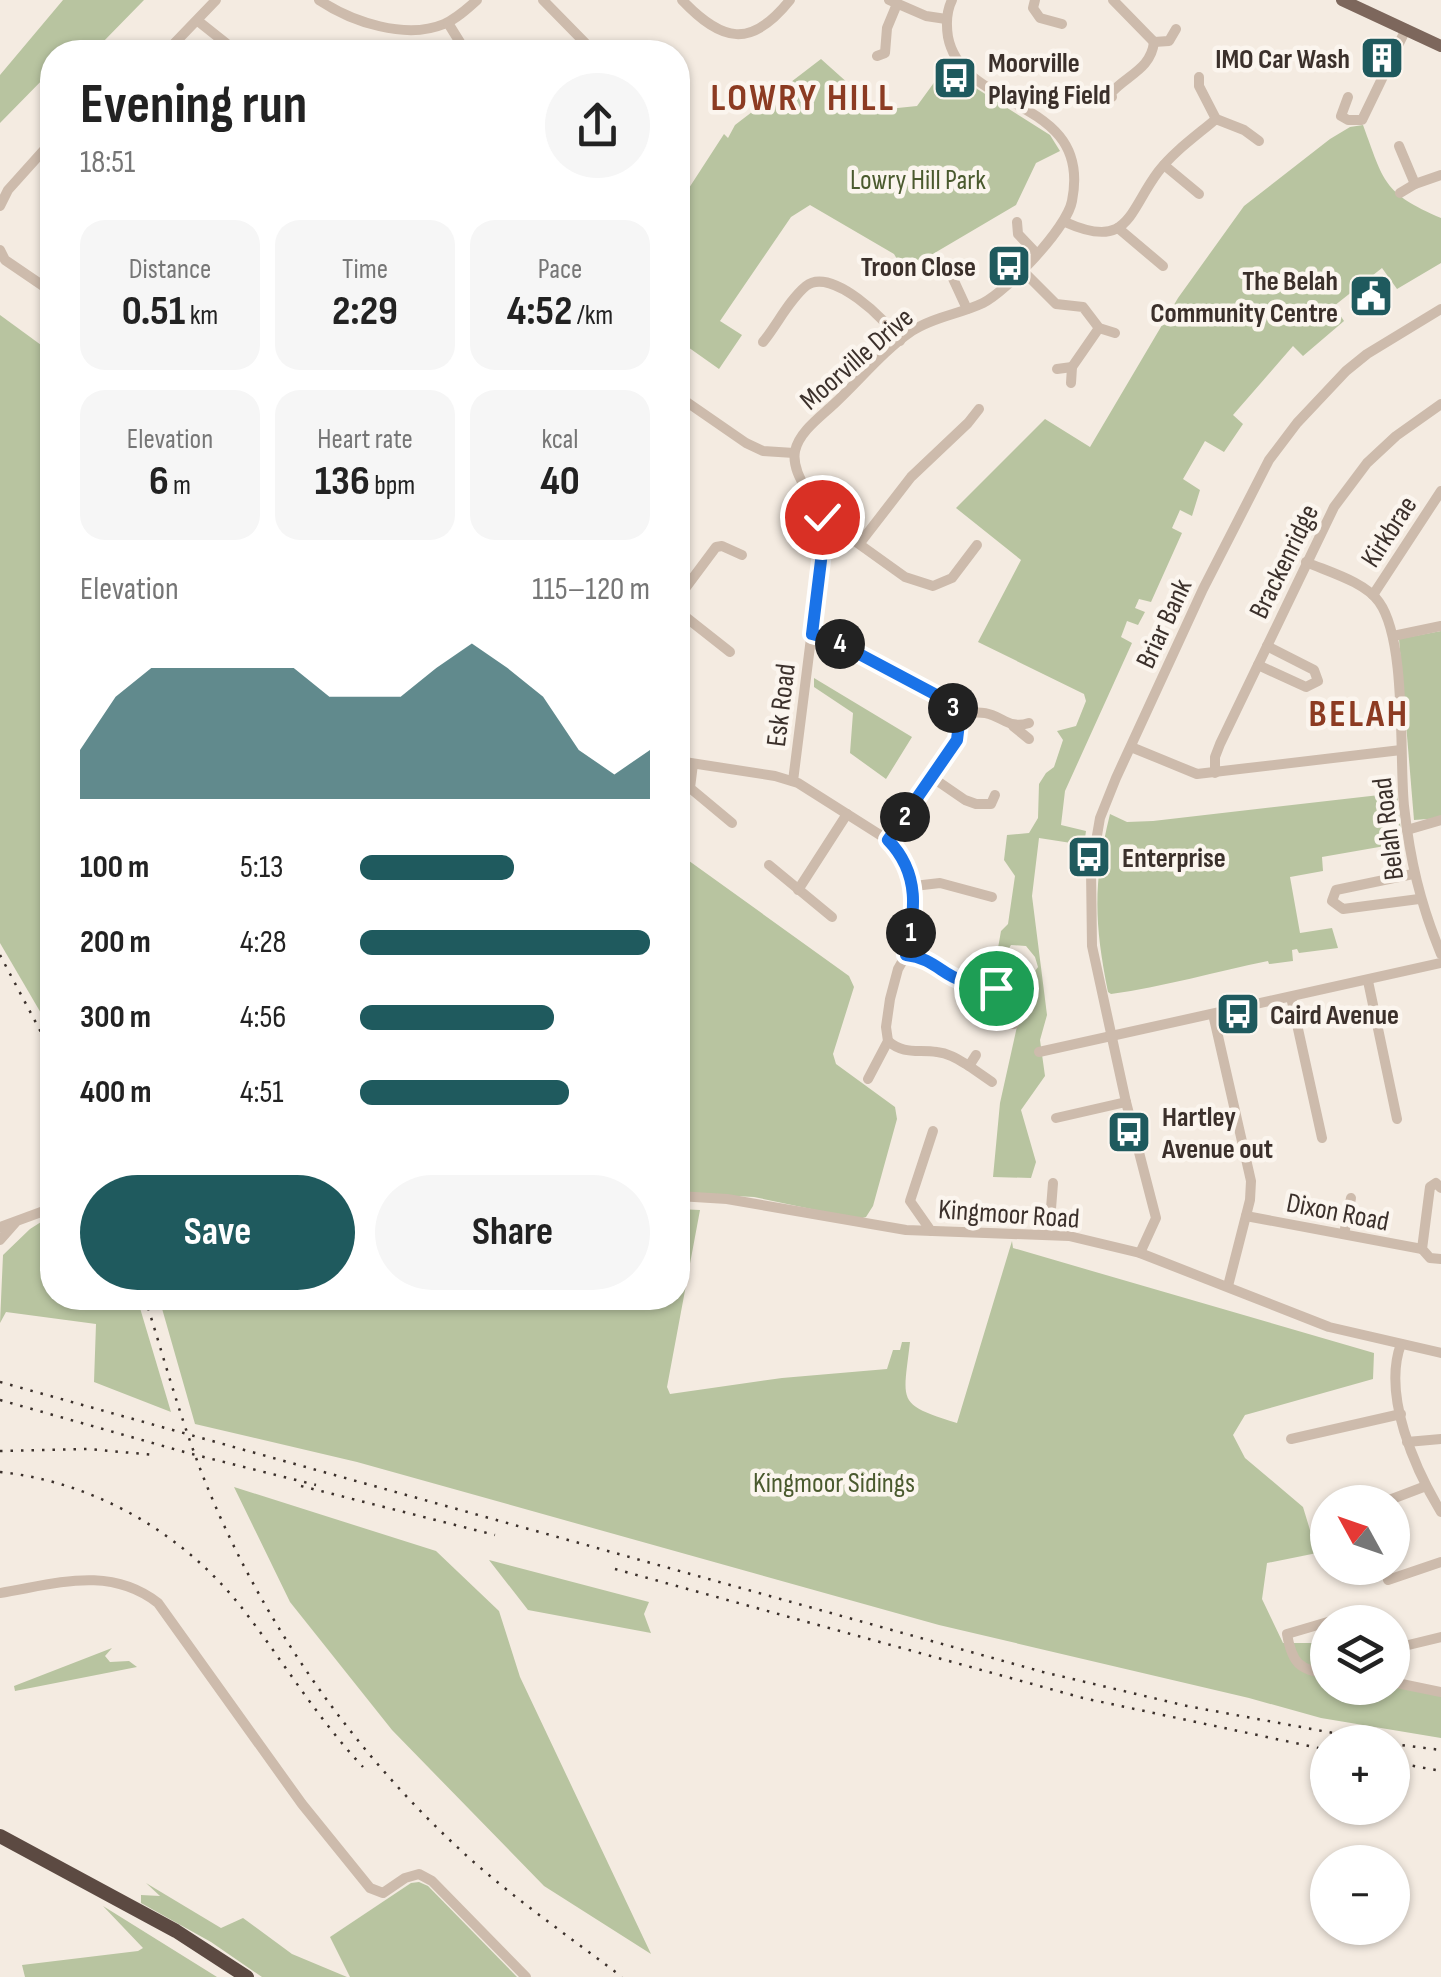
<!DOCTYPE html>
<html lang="en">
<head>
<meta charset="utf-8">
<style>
  :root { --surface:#fff; --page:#f6f6f6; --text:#222; --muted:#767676; --accent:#1f5a5e }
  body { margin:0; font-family:"Sofia Sans Condensed",sans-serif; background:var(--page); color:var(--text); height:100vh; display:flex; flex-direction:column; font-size:38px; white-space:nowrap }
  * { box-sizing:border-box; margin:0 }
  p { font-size:32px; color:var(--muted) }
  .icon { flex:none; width:55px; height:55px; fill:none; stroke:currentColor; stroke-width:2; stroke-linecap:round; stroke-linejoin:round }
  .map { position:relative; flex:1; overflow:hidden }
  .side { position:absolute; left:40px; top:40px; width:650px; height:1270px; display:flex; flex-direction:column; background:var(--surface); border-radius:40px; box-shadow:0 2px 8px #0004 }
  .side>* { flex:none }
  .needle { width:65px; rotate:310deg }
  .buttons { position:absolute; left:1310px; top:1485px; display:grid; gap:20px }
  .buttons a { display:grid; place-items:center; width:100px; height:100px; border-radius:50%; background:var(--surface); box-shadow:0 2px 8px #0004; font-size:50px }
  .pin { position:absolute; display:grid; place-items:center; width:85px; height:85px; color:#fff; margin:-42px; border:5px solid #fff; border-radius:50%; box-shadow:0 2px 10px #0007 }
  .km { position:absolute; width:50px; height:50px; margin:-25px; border-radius:50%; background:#222; color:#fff; font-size:28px; line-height:50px; text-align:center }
  .round { display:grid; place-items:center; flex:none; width:105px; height:105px; border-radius:52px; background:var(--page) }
  .headline { display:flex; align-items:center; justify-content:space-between; height:170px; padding:0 40px }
  h1 { font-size:55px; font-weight:700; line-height:75px }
  .figures { display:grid; grid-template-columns:repeat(3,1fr); gap:15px; height:170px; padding:10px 40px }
  .figures div { display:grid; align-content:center; border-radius:25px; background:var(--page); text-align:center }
  .figures b { font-size:42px; font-weight:700 }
  .figures small { font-size:28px; font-weight:400 }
  .figures p { font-size:28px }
  .chart { height:280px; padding:20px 40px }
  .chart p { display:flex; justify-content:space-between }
  .chart svg { width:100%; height:180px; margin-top:10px; fill:var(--accent); opacity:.7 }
  .cta { display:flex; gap:20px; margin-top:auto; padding:20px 40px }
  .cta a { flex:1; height:115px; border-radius:60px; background:var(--accent); color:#fff; font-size:40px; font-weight:700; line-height:115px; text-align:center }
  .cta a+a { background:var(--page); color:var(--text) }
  ul { padding:0 40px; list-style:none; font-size:32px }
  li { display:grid; grid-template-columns:160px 120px 1fr; align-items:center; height:75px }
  li i { height:25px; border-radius:12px; background:var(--accent) }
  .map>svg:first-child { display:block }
</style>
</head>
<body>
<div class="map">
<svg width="1441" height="1977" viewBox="0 0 1441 1977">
  <rect width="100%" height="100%" fill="#f4ebe1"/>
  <g fill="#b8c4a0">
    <polygon points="63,0 144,0 100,45 92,50 52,52 52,70 0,123 0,75"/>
    <polygon points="821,59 878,110 917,106 949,62 971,85 1050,135 1060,151 1036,163 1016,205 904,271 894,254 810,205 791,217 720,321 742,335 719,369 678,340 678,205 724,134 728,138 735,125"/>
    <path d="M1363,125C1384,182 1383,193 1441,218V263L1397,289L1382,268L1334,306L1344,321L1303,356L1293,346L1233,415L1243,424L1224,452L1205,441L1183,479L1200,490L1192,516L1180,510L1172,528L1182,533L1151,602L1139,599L1135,608L1145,612L1138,625L1127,621L1121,637L1132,643L1065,791L1061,825L1086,831L1084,845L1039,838L1032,896L1047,1015L1040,1040L1045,1076L1021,1110L1036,1162L1031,1178L993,1177L1000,1103L1020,1013L1026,1002L1037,996L1033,974L1038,967L1035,957L1026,946L1011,945L1008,950L998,948L1001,931L1008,924L1015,876L1004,860L1007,835L1029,833L1038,818L1039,784L1046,773L1054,767L1063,740L1057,731L1076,726L1086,701L1084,694L978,642L1021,560L956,508L1045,419L1090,447L1178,298L1244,206L1330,139L1350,127Z"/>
    <polygon points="0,315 52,353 52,1032 0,943"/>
    <polygon points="1441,631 1441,818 1414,820 1399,639"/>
    <polygon points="814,678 912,737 886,779 850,753 853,713 814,687"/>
    <path d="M1397,793L1402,843L1322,857L1323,871L1290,877L1300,933L1332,928L1338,948L1299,953L1297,949L1292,950L1293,961L1269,964L1268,961C1217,971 1164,987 1111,994L1108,992C1094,922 1093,883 1110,814L1127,822L1153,821Z"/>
    <polygon points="678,853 849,976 854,987 833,1054 836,1064 895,1107 897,1119 873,1206 866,1217 859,1219 754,1197 678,1193"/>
    <path d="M678,1209L700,1210L667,1387L670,1394L782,1378L887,1369L893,1350H900L902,1342H910C903,1403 896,1404 957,1423L1012,1241L1013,1248L1374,1353L1373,1379L1245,1415L1233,1435L1245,1458L1303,1507L1317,1553L1267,1563L1262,1599L1283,1643H1327L1328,1688H1392L1393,1684L1441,1696V1738L1321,1718L1249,1698L939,1625L357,1462L195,1424L159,1298H678Z"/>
    <polygon points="52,1215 52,1298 137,1298 171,1412 94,1382 96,1324 6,1312 0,1323 3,1255 30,1229"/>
    <polygon points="234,1487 436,1551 499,1611 520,1677 651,1954 544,1886 392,1730 290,1602"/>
    <polygon points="489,1560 649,1602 644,1614 651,1633 528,1610"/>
    <polygon points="112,1648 105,1656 110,1662 129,1661 137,1667 15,1691 14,1686"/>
    <polygon points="419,1882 428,1886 517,1977 350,1977 330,1937 411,1883"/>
    <polygon points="146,1883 221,1928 243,1918 292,1954 347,1977 262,1977 211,1942 141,1903 141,1895 160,1896"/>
    <polygon points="103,1906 217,1977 25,1977 22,1965 138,1951 143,1948"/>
  </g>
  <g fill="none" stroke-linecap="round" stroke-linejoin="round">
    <g stroke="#cdbbac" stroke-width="10">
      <path d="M319,0C352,22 406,40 444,24C456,19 467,9 477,0"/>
      <polyline points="543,0 594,52"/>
      <path d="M682,0C722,42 751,49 790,0"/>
      <polyline points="889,0 926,16 946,19"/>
      <polyline points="1035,0 1033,8 1040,18 1062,24"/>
      <polyline points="1113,0 1154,42 1169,41 1176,29"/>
      <polyline points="198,21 237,52"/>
      <polyline points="448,23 466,52"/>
      <polyline points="166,52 216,0"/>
      <polyline points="877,56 885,53 887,28 897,4"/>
      <polyline points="1199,77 1199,86 1216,119"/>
      <path d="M1112,97L1111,93C1127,75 1151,69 1154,42"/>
      <polyline points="1348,97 1341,116 1348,120 1362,120 1406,29"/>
      <polyline points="1399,146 1415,184"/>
      <polyline points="1164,165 1199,194"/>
      <polyline points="1400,193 1415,184 1441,175"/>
      <polyline points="0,206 8,190 52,141"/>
      <polyline points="1017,222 1018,234 1036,253"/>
      <path d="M1065,222C1129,251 1128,212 1158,172C1173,152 1196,136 1216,119L1244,130L1259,141"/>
      <polyline points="1118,228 1163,266"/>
      <polyline points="0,250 5,260 52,292"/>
      <polyline points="1021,269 1056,304 1083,307 1099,328 1115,333"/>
      <polyline points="949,270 967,309"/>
      <path d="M763,342C777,325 789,300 806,286C831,266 888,321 900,341"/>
      <polyline points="1057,369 1072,367"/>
      <polyline points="1071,383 1072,367 1099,328"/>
      <polyline points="678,396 746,443 763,451 794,453"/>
      <polyline points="824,535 852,539 905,577 933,586 952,578 977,545"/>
      <polyline points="860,543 911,477 968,423 979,409"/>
      <path d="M1306,562C1329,572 1365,582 1379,602C1407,641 1399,756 1404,806C1410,860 1420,903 1441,954"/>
      <polyline points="1373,595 1441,491"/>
      <polyline points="678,598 716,547 722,546 742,555"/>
      <polyline points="678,611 730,652"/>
      <polyline points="812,634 831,639 942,699 960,715 961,730 957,740 888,840"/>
      <polyline points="1393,636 1441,626"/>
      <polyline points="1258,665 1306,687 1318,681 1314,670 1267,646"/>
      <path d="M960,715C1000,704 1002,732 1029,723"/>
      <polyline points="1013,726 1029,739"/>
      <polyline points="1131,747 1197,774 1401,750"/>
      <polyline points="678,761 775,776 798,783 888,840 906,864 914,886 915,915 906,955 898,969 890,999 886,1027 888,1041 868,1079"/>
      <polyline points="693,764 690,788 732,823"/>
      <polyline points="1215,773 1215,757 1220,744 1334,507 1367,463 1396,436 1441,404"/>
      <polyline points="933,778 965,800 976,804 991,804 995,795"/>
      <path d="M793,781L824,535C823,503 790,479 795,451C799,432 820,417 834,404C859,381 883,351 912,331C933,317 960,314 983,303C1007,291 1067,228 1072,201C1093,96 963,113 948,37C946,24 946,12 952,0"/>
      <polyline points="1407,830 1441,820"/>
      <polyline points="769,865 832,917"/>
      <polyline points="1413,874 1336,890 1332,901 1343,909 1419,899"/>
      <polyline points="914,886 940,883 992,897"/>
      <polyline points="798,890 847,814"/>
      <path d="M906,955C945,959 948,993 991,977L996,988L997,1022L1014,1024"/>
      <polyline points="1368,981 1397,1119"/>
      <polyline points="1291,997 1322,1138"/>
      <polyline points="1213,1014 1251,1181 1250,1200 1228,1286"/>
      <path d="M888,1041C904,1055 918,1049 937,1052C949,1053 959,1060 969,1066L976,1055"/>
      <polyline points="1039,1052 1441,963"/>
      <polyline points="969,1066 992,1082"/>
      <polyline points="1056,1118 1126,1102"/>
      <polyline points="1441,1188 1436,1183 1430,1187 1422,1249 1430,1258 1441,1259"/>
      <polyline points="678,1196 727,1199 906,1230 1069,1236 1140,1253 1329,1327 1441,1353"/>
      <polyline points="1246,1216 1422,1249"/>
      <polyline points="0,1227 52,1208"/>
      <polyline points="931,1231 910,1201 933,1131"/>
      <polyline points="1049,1234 1053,1183"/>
      <polyline points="1344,1234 1351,1198"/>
      <polyline points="0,1240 15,1223"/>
      <polyline points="1140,1253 1156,1218 1126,1102 1092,946 1091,870 1100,818 1116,778 1203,589 1269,460 1297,423 1346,371 1367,354 1441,309"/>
      <path d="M1401,1344C1382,1395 1415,1469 1441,1512"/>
      <polyline points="1291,1439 1401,1414"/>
      <polyline points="1407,1442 1441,1439"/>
      <polyline points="1384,1502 1426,1486"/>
      <polyline points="1388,1580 1441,1562"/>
      <path d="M0,1593C56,1584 109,1565 158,1603L302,1804L370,1888L383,1893L405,1878L419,1874L432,1881L526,1977"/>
      <polyline points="1396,1648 1441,1637"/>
      <path d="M1328,1674C1299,1670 1292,1663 1287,1634L1338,1619"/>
      <polyline points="1392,1682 1441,1692"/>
    </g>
    <polyline stroke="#7d675c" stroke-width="12" points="1342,0 1441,46"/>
    <polyline stroke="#5c4a42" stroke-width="14" points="0,1836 176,1931 247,1977"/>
    <g stroke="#3b302b" stroke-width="2.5" stroke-dasharray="2.5 8" stroke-linecap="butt">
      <polyline points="0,955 52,1053"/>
      <path d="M145,1298C163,1355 179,1414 201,1471C255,1611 346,1743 455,1845C507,1894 566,1934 622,1977"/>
      <polyline points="0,1382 1043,1672 1187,1706 1382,1742"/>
      <polyline points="0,1400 188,1453 316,1485"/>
      <polyline points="0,1451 88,1449 155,1455"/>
      <path d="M0,1472C95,1482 183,1533 242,1608C283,1661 317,1718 363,1767"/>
      <polyline points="301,1486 495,1535"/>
      <polyline points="615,1569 1083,1698 1328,1750"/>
      <polyline points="1392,1744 1441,1750"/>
      <polyline points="1392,1762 1441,1771"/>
    </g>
  </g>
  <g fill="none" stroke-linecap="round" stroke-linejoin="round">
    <defs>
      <path id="route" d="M822,517L824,536L812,634L831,639L942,698L960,715L957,740L888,840C921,874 915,912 906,955C945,959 948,993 991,977L996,988"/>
    </defs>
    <use href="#route" stroke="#fff" stroke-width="20"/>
    <use href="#route" stroke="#1a73e8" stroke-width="12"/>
  </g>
  <defs>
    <symbol id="building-square" viewBox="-11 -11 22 22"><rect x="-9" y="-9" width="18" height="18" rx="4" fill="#1f5a5e" stroke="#fbf5ee"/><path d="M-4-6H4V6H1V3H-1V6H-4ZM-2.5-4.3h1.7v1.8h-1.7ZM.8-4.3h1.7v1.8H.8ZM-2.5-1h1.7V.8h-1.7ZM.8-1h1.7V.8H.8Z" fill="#fff"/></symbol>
    <symbol id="bus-square" viewBox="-11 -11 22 22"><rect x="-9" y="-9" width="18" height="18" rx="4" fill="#1f5a5e" stroke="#fbf5ee"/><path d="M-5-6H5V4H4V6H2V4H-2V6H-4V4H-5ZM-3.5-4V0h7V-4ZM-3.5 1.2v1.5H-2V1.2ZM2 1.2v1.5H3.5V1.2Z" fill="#fff"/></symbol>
    <symbol id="civic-square" viewBox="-11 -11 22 22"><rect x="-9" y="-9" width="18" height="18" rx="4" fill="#1f5a5e" stroke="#fbf5ee"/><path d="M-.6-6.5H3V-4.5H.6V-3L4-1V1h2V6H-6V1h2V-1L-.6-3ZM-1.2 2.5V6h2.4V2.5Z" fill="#fff"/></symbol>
  </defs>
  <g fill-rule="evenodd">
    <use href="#building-square" x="1357" y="33" width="50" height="50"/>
    <use href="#bus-square" x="930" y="53" width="50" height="50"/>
    <use href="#bus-square" x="984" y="241" width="50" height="50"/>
    <use href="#civic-square" x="1346" y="271" width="50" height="50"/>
    <use href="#bus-square" x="1064" y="832" width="50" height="50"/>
    <use href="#bus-square" x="1213" y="989" width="50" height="50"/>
    <use href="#bus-square" x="1104" y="1107" width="50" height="50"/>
  </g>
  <g text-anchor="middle" stroke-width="9" stroke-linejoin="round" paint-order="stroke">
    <g font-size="28" font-weight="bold" fill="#3b302b" stroke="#fbf5ee" text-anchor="start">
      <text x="1350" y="68" text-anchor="end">IMO Car Wash</text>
      <text x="988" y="72">Moorville<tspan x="988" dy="32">Playing Field</tspan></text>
      <text x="976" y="276" text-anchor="end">Troon Close</text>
      <text x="1338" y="290" text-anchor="end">The Belah<tspan x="1338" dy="32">Community Centre</tspan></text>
      <text x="1122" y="867">Enterprise</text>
      <text x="1270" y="1024">Caird Avenue</text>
      <text x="1162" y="1126">Hartley<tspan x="1162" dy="32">Avenue out</tspan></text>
    </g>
    <g font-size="28" fill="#4a5a2e" stroke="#fbf5ee">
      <text x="918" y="189">Lowry Hill Park</text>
      <text x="834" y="1492">Kingmoor Sidings</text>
    </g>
    <g font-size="28" fill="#3b302b" stroke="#fbf5ee">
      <text transform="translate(856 358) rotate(-41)" y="10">Moorville Drive</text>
      <text transform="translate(1388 531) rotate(-57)" y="10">Kirkbrae</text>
      <text transform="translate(1283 561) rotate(-64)" y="10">Brackenridge</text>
      <text transform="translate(1163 623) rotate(-65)" y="10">Briar Bank</text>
      <text transform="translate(780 705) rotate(-83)" y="10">Esk Road</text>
      <text transform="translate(1387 829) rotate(-97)" y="10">Belah Road</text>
      <text transform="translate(1338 1211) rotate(11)" y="10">Dixon Road</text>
      <text transform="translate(1009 1213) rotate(4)" y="10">Kingmoor Road</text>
    </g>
    <g font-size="38" font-weight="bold" letter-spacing="2.5" fill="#8c3b22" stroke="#fbf5ee">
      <text x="803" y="110">LOWRY HILL</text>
      <text x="1359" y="726">BELAH</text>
    </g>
  </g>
</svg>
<div class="buttons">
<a><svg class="needle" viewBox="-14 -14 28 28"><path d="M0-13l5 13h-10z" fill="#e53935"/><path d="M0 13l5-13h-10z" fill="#767676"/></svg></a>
<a><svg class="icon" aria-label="layers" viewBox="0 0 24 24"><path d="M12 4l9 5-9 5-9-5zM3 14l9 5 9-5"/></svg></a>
<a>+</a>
<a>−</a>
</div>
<div class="pin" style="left:996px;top:988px;background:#1e9e55"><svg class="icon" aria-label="arrive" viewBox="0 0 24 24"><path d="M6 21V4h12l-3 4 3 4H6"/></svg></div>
<div class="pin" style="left:822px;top:517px;background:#d93025"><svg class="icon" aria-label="check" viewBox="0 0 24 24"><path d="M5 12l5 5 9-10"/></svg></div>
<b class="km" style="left:911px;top:933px">1</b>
<b class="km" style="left:905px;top:817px">2</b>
<b class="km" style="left:953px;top:708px">3</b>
<b class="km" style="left:840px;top:644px">4</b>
<section class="side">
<div class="headline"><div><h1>Evening run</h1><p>18:51</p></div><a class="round"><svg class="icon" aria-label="share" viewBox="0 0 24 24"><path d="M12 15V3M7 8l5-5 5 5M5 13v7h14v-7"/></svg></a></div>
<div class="figures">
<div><p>Distance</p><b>0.51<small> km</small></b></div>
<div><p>Time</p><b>2:29</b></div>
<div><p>Pace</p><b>4:52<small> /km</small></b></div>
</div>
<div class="figures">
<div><p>Elevation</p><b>6<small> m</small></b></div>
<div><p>Heart rate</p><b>136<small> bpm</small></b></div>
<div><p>kcal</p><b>40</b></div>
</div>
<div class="chart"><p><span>Elevation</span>115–120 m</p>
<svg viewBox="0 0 160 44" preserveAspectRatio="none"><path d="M0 44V32L10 19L20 12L30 12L40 12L50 12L60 12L70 19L80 19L90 19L100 12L110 6L120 12L130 19L140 32L150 38L160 32V44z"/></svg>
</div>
<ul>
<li><b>100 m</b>5:13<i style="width:53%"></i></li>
<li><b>200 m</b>4:28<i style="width:100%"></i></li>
<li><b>300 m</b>4:56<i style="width:67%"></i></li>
<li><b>400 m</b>4:51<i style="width:72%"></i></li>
</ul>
<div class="cta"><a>Save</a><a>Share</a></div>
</section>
</div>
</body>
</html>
